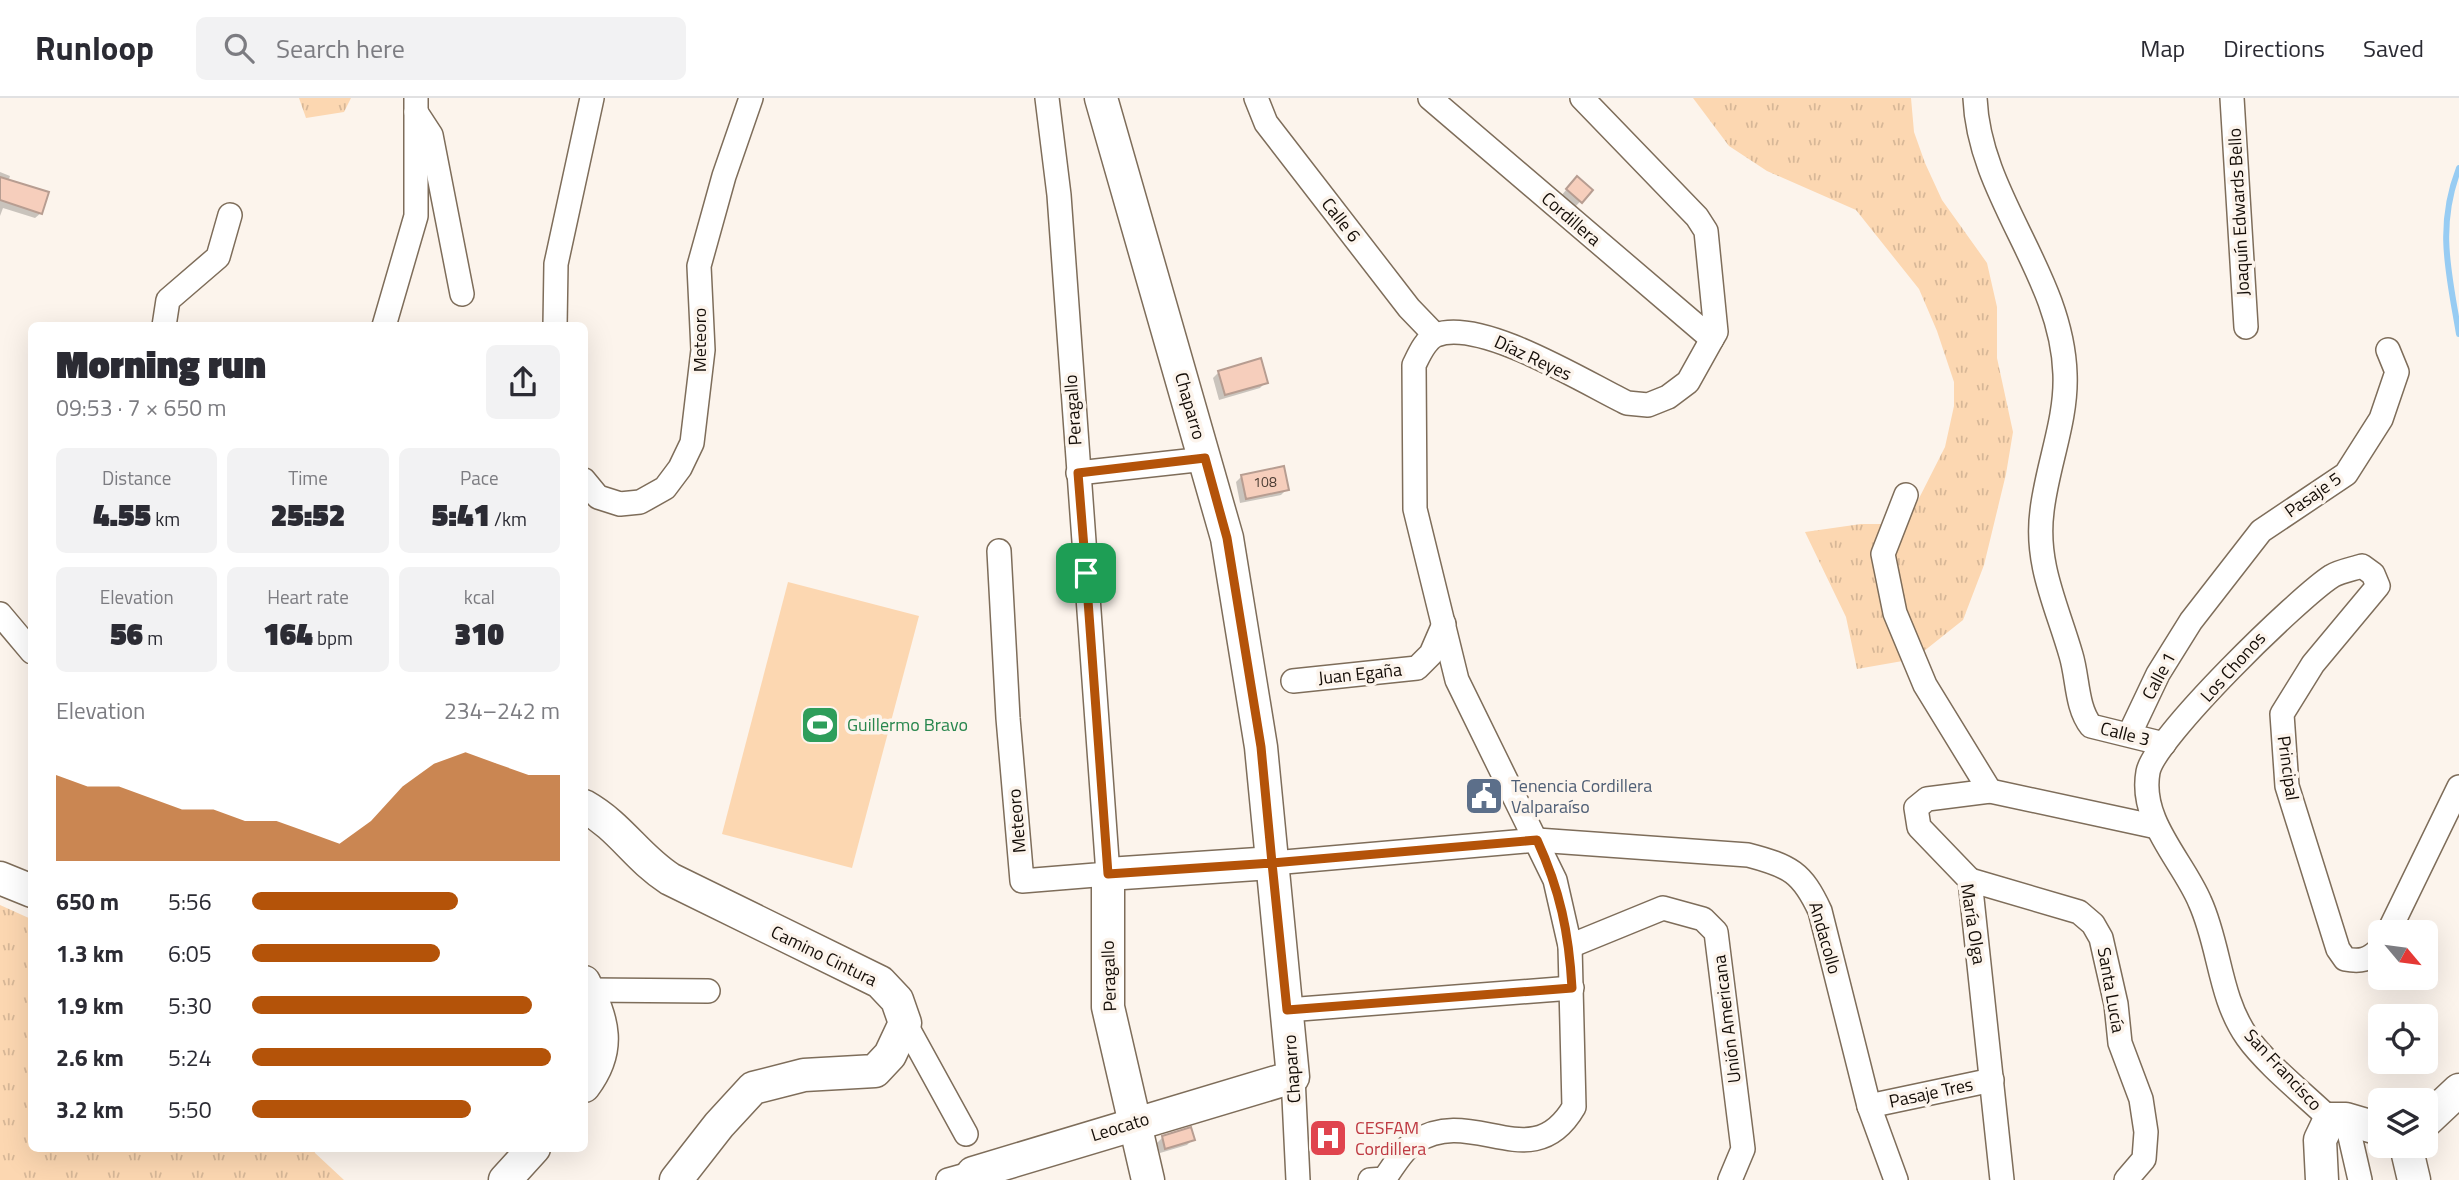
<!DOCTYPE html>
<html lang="en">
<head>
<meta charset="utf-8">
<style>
  :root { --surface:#fff; --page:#f2f2f3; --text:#2b2b33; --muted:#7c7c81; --line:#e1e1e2; --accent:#b45309 }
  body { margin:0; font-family:"Titillium Web",sans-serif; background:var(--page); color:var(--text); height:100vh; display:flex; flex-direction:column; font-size:26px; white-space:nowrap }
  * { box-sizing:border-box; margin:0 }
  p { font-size:23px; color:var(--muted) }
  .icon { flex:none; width:38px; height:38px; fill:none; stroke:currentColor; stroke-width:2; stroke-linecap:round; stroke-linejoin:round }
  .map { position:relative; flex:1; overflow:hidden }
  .panel { position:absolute; left:28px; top:224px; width:560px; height:830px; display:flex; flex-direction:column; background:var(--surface); border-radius:10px; box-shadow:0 7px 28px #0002 }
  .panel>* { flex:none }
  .needle { width:46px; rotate:119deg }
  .fabs { position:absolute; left:2368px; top:822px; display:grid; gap:14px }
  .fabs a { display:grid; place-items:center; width:70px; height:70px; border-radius:10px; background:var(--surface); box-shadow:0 7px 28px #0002; font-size:35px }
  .pin { position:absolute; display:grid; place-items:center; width:60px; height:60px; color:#fff; margin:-30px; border-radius:14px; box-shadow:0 4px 10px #0006 }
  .round { display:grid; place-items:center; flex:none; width:74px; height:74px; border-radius:10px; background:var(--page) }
  .summary { display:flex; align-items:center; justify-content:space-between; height:119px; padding:0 28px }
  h1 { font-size:38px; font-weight:800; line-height:52px }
  .figures { display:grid; grid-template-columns:repeat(3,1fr); gap:10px; height:119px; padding:7px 28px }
  .figures div { display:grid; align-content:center; border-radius:10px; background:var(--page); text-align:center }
  .figures b { font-size:30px; font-weight:800 }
  .figures small { font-size:19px; font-weight:400 }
  .figures p { font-size:19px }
  .chart { height:196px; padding:14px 28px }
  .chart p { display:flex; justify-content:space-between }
  .chart svg { width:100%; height:126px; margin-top:7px; fill:var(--accent); opacity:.7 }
  ul { padding:0 28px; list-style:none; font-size:23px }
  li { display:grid; grid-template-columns:112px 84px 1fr; align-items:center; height:52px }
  li i { height:18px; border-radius:9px; background:var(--accent) }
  header { display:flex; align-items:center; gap:42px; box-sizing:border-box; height:98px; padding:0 35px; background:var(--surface); border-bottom:2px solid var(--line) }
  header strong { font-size:33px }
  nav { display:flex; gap:38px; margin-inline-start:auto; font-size:24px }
  .search { width:490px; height:63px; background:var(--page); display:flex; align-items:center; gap:18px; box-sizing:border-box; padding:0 24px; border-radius:10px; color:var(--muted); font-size:26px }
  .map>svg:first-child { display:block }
</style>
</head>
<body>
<header>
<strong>Runloop</strong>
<div class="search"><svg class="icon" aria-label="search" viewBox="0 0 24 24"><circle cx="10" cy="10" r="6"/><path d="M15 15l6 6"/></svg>Search here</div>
<nav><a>Map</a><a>Directions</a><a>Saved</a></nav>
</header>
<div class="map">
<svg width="2459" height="1082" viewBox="0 0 2459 1082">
  <defs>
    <pattern id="grass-tufts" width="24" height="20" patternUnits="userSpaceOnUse" patternTransform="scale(1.75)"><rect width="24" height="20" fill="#fcd7b1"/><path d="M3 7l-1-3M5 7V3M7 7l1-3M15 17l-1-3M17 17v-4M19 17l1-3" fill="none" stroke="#d7b797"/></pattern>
  </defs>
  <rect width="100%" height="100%" fill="#fcf4ec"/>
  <g fill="url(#grass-tufts)">
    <polygon points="299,0 351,0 344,14 306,20"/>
    <polygon points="1693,0 1911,0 1914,34 1925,65 1942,102 1987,165 1997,209 1997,260 2013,334 2006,376 1984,467 1963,522 1914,561 1857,571 1846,519 1805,434 1861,426 1906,426 1945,349 1954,308 1954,284 1937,233 1919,191 1856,112 1767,73 1729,48"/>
    <polygon points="0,807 31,821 32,1050 314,1050 315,1055 344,1082 0,1082"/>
  </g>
  <polygon fill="#fcd7b1" points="788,484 919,518 852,770 722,736"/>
  <g fill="#0003">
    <polygon points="0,74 10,78 8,84 41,115 35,120 3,110 0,118"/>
    <polygon points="1571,86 1591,92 1575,109 1561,98"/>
    <polygon points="1219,274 1266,284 1260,290 1219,302 1213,280"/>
    <polygon points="1242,378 1287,391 1281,397 1240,405 1236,384"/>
    <polygon points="1163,1039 1193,1041 1187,1047 1160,1055 1157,1045"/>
  </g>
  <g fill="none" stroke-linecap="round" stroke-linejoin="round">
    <path stroke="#97ccf3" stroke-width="6" d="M2459,70C2436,129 2449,176 2459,236"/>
  </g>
  <g fill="#f6cebc" stroke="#b79d91" stroke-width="2">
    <polygon points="1577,78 1593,92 1582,105 1566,91"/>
    <polygon points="0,79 49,94 42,116 0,102"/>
    <polygon points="1261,260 1268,285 1225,297 1218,273"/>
    <polygon points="1284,368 1289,392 1246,401 1241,377"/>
    <polygon points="1191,1029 1195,1042 1165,1051 1162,1038"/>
  </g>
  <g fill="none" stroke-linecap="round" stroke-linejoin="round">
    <defs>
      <g id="street">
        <polyline points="1256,0 1266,25 1409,210 1435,237"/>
        <polyline points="1430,0 1712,241"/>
        <path d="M1975,0C1979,99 2062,176 2065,276C2067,322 2047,368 2042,413C2035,466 2057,508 2071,557C2078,580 2076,609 2091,628L2164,646"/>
        <polyline points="2232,0 2246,229"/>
        <polyline points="416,14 431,37 462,196"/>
        <polyline points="164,228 168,202 218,159 230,117"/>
        <polyline points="384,228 416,118 416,0"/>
        <polyline points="555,228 556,166 592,0"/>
        <polyline points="1078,375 1205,361"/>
        <polyline points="584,382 598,399 620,406 640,404 665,390 680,370 692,345 703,252 699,168 724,78 751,0"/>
        <polyline points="1906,397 1883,456 1895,515 1925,587 1990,693"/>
        <polyline points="999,453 1008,620 1022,783 1108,776 1059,97 1047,0"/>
        <polyline points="0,516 32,554"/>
        <polyline points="1293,583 1417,570 1431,556 1444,526"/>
        <polyline points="2130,635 2158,576 2191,523 2261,433 2346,376 2381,321 2397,274 2388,252"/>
        <path d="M1273,765L1537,742L1748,757C1790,768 1802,774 1820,813L1869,1008L1896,1082"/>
        <polyline points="1970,782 2079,814 2093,826 2101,840 2116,906 2120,945 2141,1001 2146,1034 2144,1061 2126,1082"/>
        <polyline points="2388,835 2459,689"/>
        <polyline points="1570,848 1663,810 1703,821 1716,834 1743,1051 1730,1082"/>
        <polyline points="588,892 708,893"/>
        <polyline points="1287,912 1572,890"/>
        <polyline points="905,925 966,1036"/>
        <polyline points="1293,979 1298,1082"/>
        <polyline points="1869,1008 1992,982"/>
        <path d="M2330,1021C2305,997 2266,966 2247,939C2219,899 2220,848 2200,804C2183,763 2139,723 2148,674C2154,640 2299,499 2332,478C2341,473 2353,471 2362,468L2373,476L2378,488L2313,566L2282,616L2287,688L2338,851L2345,861C2361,864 2368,862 2380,851"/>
        <polyline points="2346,1021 2360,1082"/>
        <polyline points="948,1082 973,1075"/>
        <path d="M1370,1082L1384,1081C1393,1070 1402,1051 1415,1044C1473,1006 1532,1081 1574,1009L1570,848L1555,782L1457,582L1415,411L1414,267C1419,257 1425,242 1436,237C1481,220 1584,284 1627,305L1648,307L1668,299L1688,284L1712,241L1716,234L1706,133L1697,119L1582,0"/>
        <polyline points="2002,1082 1970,782 1919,729 1916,710 1927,701 1990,693 2157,729"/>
      </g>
      <g id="secondary">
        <path d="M584,708C621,729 636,759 670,781L880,884L897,902L905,925L890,957L875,973L804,977L753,990L719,1027L676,1082"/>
        <polyline points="0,780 32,793"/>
        <path d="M584,884C603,923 612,951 584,988"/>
        <polyline points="2426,1023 2459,992"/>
        <polyline points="2406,1048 2414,1082"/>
        <polyline points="505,1082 534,1050"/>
        <polyline points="975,1082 973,1075 1293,979 1261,649 1227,440 1101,0"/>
        <polyline points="1148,1082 1108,909 1108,776 1273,765"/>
        <polyline points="2322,1082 2320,1042 2330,1021 2346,1021 2380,1031"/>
      </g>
    </defs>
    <use href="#street" stroke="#7e6d5a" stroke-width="26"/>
    <use href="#secondary" stroke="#7e6d5a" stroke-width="35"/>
    <use href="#street" stroke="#fff" stroke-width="23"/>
    <use href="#secondary" stroke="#fff" stroke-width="32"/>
  </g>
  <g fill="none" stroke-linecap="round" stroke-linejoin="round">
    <defs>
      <path id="route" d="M1086,475L1108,776L1272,765L1287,912L1572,890C1569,835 1560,792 1537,742L1272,765L1261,649L1227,440L1205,360L1078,375L1086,475"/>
    </defs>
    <use href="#route" stroke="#fff" stroke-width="14"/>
    <use href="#route" stroke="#b45309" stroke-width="9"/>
  </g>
  <defs>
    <symbol id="stadium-square" viewBox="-11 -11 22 22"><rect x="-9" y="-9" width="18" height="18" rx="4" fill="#2e9e5b" stroke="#fcf4ec"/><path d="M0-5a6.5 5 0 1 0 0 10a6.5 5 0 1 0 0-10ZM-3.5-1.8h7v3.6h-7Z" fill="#fff"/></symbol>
    <symbol id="civic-square" viewBox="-11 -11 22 22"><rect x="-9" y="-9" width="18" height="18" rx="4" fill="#5c6f8a" stroke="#fcf4ec"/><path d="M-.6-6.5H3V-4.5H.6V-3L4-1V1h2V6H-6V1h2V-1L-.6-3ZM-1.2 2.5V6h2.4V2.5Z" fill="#fff"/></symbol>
    <symbol id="hospital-square" viewBox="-11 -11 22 22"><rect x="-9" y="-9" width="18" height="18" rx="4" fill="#e0444e" stroke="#fcf4ec"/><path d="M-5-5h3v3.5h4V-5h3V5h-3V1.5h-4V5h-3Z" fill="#fff"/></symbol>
  </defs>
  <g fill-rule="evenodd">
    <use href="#stadium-square" x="798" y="605" width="44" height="44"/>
    <use href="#civic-square" x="1462" y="676" width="44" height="44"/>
    <use href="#hospital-square" x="1306" y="1018" width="44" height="44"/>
  </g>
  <g text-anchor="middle" stroke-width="7" stroke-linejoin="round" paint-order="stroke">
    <g font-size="14" fill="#4c3d34">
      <text x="1265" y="389">108</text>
    </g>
    <g font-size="18" fill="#140d07" stroke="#fcf4ec">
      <text transform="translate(2239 114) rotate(-93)" y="6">Joaquín Edwards Bello</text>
      <text transform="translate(1571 121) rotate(41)" y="6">Cordillera</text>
      <text transform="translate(1341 122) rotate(52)" y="6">Calle 6</text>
      <text transform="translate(700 242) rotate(-90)" y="6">Meteoro</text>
      <text transform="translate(1533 260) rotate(25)" y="6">Díaz Reyes</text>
      <text transform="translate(1190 308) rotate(74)" y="6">Chaparro</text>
      <text transform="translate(1073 312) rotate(-94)" y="6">Peragallo</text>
      <text transform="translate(2313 397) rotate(-35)" y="6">Pasaje 5</text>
      <text transform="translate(2233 569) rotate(-48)" y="6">Los Chonos</text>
      <text transform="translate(1360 576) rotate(-6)" y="6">Juan Egaña</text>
      <text transform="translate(2159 578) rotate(-62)" y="6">Calle 1</text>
      <text transform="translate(2125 636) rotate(14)" y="6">Calle 3</text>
      <text transform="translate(2288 670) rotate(82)" y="6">Principal</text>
      <text transform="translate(1017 723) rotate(-95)" y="6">Meteoro</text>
      <text transform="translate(1973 826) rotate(81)" y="6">María Olga</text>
      <text transform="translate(1825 840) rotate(74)" y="6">Andacollo</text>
      <text transform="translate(824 858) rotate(26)" y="6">Camino Cintura</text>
      <text transform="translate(1109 878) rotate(-92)" y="6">Peragallo</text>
      <text transform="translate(2111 892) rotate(80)" y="6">Santa Lucía</text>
      <text transform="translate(1727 921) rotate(-97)" y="6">Unión Americana</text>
      <text transform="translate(1292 971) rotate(-94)" y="6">Chaparro</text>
      <text transform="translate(2283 972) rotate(47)" y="6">San Francisco</text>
      <text transform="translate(1931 995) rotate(-12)" y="6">Pasaje Tres</text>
      <text transform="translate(1120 1029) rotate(-17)" y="6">Leocato</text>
    </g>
    <g font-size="18" fill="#27864d" stroke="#fcf4ec" text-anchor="start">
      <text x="847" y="633">Guillermo Bravo</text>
    </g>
    <g font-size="18" fill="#4e5e75" stroke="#fcf4ec" text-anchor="start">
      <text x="1511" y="694">Tenencia Cordillera<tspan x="1511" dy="21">Valparaíso</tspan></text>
    </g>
    <g font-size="18" fill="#be3a42" stroke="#fcf4ec" text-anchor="start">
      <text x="1355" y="1036">CESFAM<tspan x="1355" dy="21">Cordillera</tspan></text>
    </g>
  </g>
</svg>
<div class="fabs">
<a><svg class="needle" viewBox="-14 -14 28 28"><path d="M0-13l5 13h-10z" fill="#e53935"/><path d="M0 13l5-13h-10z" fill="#7c7c81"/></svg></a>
<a><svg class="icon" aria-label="locate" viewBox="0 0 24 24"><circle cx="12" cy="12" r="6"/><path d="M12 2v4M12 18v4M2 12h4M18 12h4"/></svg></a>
<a><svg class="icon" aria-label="layers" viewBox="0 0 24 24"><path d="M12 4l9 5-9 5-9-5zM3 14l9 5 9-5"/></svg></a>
</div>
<div class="pin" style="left:1086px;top:475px;background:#1e9e55"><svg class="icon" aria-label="arrive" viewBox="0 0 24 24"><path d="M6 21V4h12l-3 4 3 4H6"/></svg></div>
<section class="panel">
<div class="summary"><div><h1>Morning run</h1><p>09:53 · 7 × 650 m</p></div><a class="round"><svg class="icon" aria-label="share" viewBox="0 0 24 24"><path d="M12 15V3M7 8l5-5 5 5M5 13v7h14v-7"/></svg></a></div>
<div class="figures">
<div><p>Distance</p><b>4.55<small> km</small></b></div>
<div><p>Time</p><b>25:52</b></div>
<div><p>Pace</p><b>5:41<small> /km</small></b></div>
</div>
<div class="figures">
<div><p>Elevation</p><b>56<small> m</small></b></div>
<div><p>Heart rate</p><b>164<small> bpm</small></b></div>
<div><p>kcal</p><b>310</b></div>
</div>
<div class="chart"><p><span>Elevation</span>234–242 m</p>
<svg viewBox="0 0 160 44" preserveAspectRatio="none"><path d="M0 44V14L10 18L20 18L30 22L40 26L50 26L60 30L70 30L80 34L90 38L100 30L110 18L120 10L130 6L140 10L150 14L160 14V44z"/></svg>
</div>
<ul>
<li><b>650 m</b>5:56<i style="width:67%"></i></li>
<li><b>1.3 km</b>6:05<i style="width:61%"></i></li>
<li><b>1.9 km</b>5:30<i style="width:91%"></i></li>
<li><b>2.6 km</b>5:24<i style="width:97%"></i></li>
<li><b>3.2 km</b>5:50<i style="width:71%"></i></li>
</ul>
</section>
</div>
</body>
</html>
